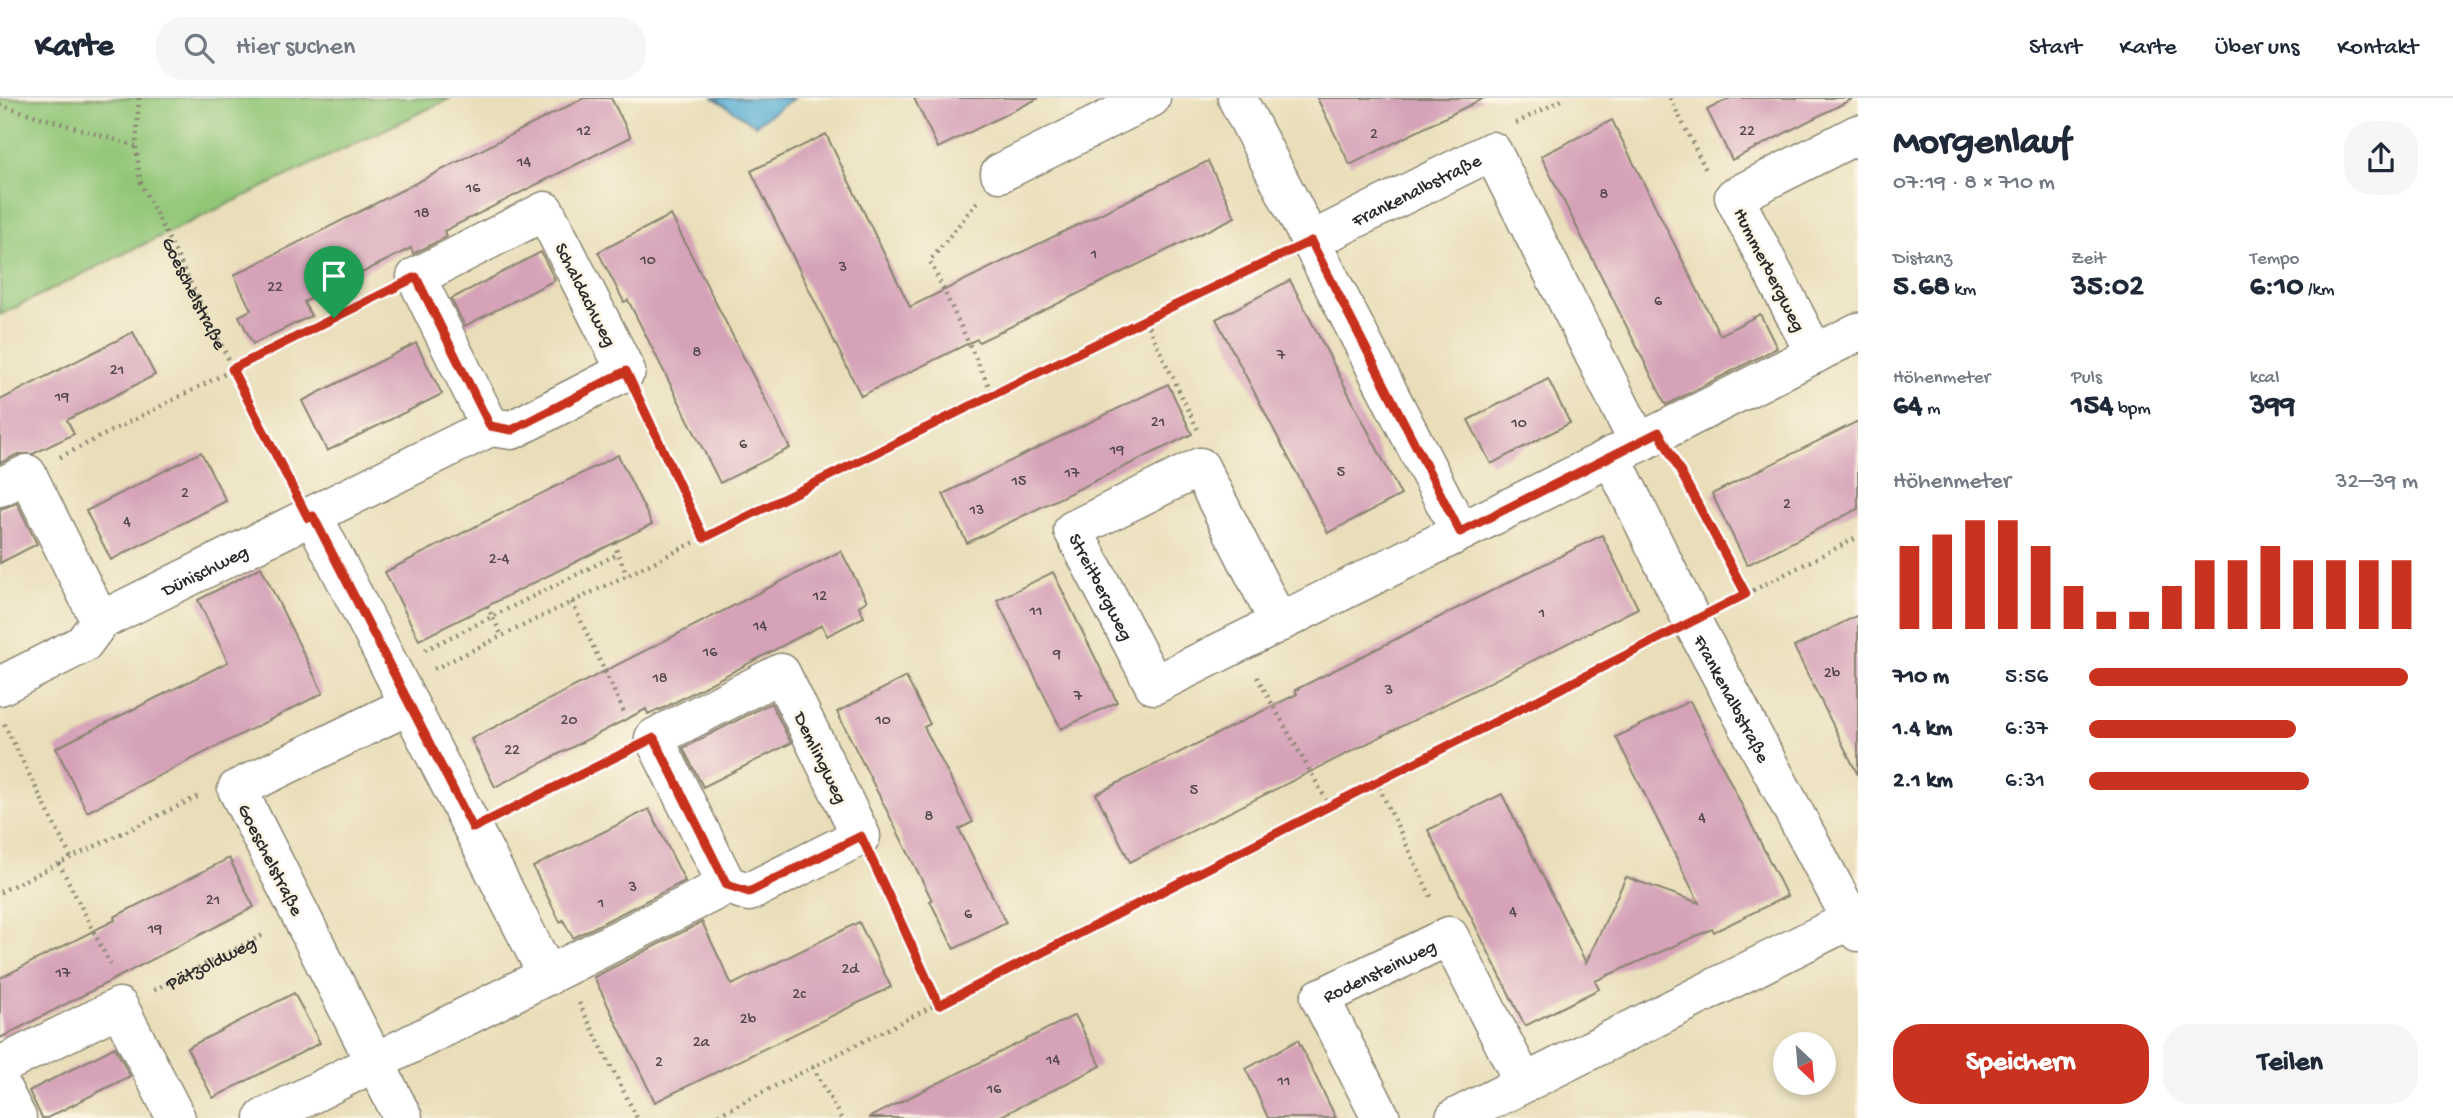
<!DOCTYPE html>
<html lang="de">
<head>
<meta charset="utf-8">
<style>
  :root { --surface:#fff; --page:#f6f6f7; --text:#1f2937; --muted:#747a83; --line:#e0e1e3; --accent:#c8321e }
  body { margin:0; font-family:"Gochi Hand",sans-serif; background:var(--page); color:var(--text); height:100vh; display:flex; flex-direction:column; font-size:26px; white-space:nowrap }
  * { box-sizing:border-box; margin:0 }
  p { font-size:23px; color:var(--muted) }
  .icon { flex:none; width:38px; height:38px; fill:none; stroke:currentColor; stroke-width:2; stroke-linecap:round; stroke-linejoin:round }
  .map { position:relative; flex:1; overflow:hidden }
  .details { display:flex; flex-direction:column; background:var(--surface); width:595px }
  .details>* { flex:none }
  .needle { width:46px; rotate:154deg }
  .controls { position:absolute; left:1773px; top:934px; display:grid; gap:14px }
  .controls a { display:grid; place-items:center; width:63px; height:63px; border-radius:50%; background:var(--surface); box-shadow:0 4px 10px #0003; font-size:35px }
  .pin { position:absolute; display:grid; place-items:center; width:60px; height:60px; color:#fff; margin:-72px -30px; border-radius:50% 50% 50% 0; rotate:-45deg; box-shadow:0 0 7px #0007 }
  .pin .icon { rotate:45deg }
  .round { display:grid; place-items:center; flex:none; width:74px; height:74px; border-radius:28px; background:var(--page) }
  .headline { display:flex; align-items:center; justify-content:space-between; height:119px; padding:0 35px }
  h1 { font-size:38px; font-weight:800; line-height:52px }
  .metrics { display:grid; grid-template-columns:repeat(3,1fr); gap:10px; height:119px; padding:7px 35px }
  .metrics div { display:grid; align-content:center }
  .metrics b { font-size:30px; font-weight:800 }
  .metrics small { font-size:19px; font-weight:400 }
  .metrics p { font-size:19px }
  .chart { height:196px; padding:14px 35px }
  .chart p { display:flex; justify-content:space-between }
  .chart svg { width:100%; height:126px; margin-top:7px; stroke:var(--accent); stroke-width:6 }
  .primary-button { display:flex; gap:14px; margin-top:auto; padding:14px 35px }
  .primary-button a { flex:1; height:80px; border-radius:28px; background:var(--accent); color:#fff; font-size:28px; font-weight:800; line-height:80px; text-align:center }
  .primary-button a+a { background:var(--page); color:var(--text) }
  ul { padding:0 35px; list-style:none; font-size:23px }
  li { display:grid; grid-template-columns:112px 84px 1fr; align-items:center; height:52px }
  li i { height:18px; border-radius:9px; background:var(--accent) }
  header { display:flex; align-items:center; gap:42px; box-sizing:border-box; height:98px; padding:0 35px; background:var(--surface); border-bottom:2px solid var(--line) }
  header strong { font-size:33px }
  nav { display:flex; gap:38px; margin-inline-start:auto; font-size:24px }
  .search { width:490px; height:63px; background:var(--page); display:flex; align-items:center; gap:18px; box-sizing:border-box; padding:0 24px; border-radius:28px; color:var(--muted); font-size:26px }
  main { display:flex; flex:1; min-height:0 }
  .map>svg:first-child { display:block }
</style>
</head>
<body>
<header>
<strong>Karte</strong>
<div class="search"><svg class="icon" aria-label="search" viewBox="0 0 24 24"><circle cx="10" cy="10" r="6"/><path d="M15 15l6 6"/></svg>Hier suchen</div>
<nav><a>Start</a><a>Karte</a><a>Über uns</a><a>Kontakt</a></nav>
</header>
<main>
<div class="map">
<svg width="1858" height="1020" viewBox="0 0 1858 1020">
  <rect width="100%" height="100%" fill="#fcf5e5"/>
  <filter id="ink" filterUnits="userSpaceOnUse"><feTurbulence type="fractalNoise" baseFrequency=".0143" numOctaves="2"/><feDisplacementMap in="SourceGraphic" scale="14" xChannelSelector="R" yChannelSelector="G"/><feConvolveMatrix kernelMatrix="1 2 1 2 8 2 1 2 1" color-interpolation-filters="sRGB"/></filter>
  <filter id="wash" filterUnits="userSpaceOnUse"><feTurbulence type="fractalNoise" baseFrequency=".00686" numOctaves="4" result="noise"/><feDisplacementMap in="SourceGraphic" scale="28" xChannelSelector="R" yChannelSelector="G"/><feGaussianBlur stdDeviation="1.57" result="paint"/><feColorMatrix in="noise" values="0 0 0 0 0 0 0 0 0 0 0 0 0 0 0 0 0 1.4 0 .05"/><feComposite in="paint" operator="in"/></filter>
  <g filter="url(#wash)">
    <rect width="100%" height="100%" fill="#e9deb9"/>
    <polygon fill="#91c677" stroke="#5e7851" stroke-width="2" points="0,0 451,0 121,157 0,217"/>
    <polygon fill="#57add4" stroke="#416c80" stroke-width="2" points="714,0 794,0 755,27"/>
    <g id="blocks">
      <g fill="#d5a2b8">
        <polygon points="584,0 611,0 631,39 444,133 446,139 413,156 411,150 304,204 311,218 253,246 239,218 251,212 234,177"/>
        <polygon points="914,0 1039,0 938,50"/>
        <polygon points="1317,0 1484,0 1350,67"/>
        <polygon points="1730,0 1854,0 1732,62 1707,12"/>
        <polygon points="1612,22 1720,237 1760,216 1777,250 1666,307 1541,58"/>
        <polygon points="826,36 910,209 1208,63 1235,119 979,244 977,241 861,298 751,73"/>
        <polygon points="671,117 790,350 720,385 628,202 624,204 598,154"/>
        <polygon points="541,154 555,182 465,228 451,201"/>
        <polygon points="1290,182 1401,397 1328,435 1216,221"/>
        <polygon points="133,234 155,277 67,322 74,336 33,356 18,356 0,365 0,302"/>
        <polygon points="416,245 442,296 327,353 302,303"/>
        <polygon points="1548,281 1570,325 1491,366 1468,322"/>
        <polygon points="1168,286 1192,336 967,445 943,396"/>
        <polygon points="1858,323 1858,411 1747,467 1712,396"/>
        <polygon points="201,354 226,403 111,462 86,413"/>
        <polygon points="618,357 652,426 419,542 385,474"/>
        <polygon points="17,405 37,446 0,465 0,411"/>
        <polygon points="1602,437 1638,510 1130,764 1096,696 1297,596 1295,592"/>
        <polygon points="841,453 867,503 859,508 864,519 827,538 822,527 660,612 659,611 648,616 646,611 495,689 471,641"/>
        <polygon points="261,469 323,595 87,714 56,650 228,564 198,502"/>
        <polygon points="1053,474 1117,604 1061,631 997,502"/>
        <polygon points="1858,517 1858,677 1794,549"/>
        <polygon points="906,579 930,626 924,629 973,724 959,731 1006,825 954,851 930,803 932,802 837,614"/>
        <polygon points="1690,603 1787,798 1714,834 1712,831 1595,883 1599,891 1525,928 1428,732 1502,696 1586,865 1626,779 1699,805 1616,639"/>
        <polygon points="771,605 791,645 703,689 683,650"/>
        <polygon points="649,711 685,783 573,840 563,822 560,824 533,769"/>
        <polygon points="229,760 254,809 0,940 0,880 115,822 114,819"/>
        <polygon points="702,824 732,887 859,824 891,889 655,1004 594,879"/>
        <polygon points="294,895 320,945 213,1000 187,950"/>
        <polygon points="1075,917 1101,968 997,1020 868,1020"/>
        <polygon points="1298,942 1315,977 1336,1020 1268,1020 1246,971"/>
        <polygon points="115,949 130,978 47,1020 42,1020 29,993"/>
      </g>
    </g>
  </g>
  <g filter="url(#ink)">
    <use href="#blocks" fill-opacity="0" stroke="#8a8472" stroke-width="2"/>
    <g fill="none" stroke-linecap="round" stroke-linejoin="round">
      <defs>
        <g id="minor">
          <polyline points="1237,0 1460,434"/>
          <polyline points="1000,75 1151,0"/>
          <path id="s3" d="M1311,143L1492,53L1638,344"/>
          <polyline points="1815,256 1734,99 1858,36"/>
          <path id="s4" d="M1611,358L1692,523L1858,834"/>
          <polyline points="0,389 27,376 100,523"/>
          <polyline points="313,418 548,878"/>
          <path id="s5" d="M1279,525L1200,369L1073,432L1154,587C1389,471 1624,353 1858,234"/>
          <path id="s6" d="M0,588L83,546L100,523L490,329L512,332L626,273L545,113L416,179L490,329"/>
          <polyline points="0,968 119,909 176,1020"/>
          <polyline points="0,987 17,1020"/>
          <polyline points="264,1020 727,787 749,794 861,738 781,575 654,640 727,787"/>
          <polyline points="403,1020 237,691 409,607"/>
          <path id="s7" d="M1381,1020L1320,900L1449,838L1524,985"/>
          <polyline points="1455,1020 1858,818"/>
        </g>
      </defs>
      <use href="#minor" stroke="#8a8472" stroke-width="41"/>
      <g stroke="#8a8472" stroke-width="4.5" stroke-dasharray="2 5" stroke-linecap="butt">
        <path id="s1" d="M139,0L136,48L140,83L290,385"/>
        <polyline points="1670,0 1706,72"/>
        <polyline points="0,7 136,48"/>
        <polyline points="1516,25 1566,0"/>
        <polyline points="977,104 930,163 993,297"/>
        <polyline points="1145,222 1198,332"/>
        <polyline points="642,308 704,440"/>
        <polyline points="60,359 381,197"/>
        <polyline points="1677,367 1746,496"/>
        <polyline points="614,445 618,456"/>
        <polyline points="572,504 624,614"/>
        <polyline points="1728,505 1858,439"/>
        <polyline points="487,508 502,538"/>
        <polyline points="425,552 618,456 627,477"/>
        <polyline points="434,571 798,394 1145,222 1275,160"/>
        <polyline points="1257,579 1329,707"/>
        <polyline points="4,626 71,760"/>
        <polyline points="1376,683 1433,803"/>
        <polyline points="508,712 620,657"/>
        <polyline points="59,765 112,870"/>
        <polyline points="877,773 939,907"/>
        <polyline points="0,794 201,697"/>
        <path id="s2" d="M154,892L265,836"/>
        <polyline points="579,905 637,1020"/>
        <polyline points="813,969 841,1020"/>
        <polyline points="712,1020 1657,541"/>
      </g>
      <use href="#minor" stroke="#fff" stroke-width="38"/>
    </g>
  </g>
  <g fill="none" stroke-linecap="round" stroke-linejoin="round" filter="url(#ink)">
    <defs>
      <polygon id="route" points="1311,143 1460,434 1659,334 1746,496 939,907 861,738 749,794 727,787 654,640 473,730 313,418 308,420 232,271 416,179 490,328 512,332 626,273 704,440 1144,222"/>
    </defs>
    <use href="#route" stroke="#fff" stroke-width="14"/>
    <use href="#route" stroke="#c8321e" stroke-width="9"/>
  </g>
  <g text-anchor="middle" stroke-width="5" stroke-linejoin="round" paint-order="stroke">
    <g font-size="16" fill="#56494e">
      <text x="584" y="37">12</text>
      <text x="1747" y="37">22</text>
      <text x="1374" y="40">2</text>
      <text x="524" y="68">14</text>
      <text x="473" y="94">16</text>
      <text x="1604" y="100">8</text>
      <text x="422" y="119">18</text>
      <text x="1094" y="160">1</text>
      <text x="648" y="166">10</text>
      <text x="843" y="173">3</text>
      <text x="275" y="193">22</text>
      <text x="1658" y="207">6</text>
      <text x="697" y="258">8</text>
      <text x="1281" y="261">7</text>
      <text x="117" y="276">21</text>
      <text x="62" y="303">19</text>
      <text x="1158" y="328">21</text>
      <text x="1519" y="329">10</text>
      <text x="743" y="350">6</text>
      <text x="1117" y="356">19</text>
      <text x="1341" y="378">5</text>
      <text x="1072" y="379">17</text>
      <text x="1019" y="387">15</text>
      <text x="185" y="399">2</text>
      <text x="1787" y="410">2</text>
      <text x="977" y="416">13</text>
      <text x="127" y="428">4</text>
      <text x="499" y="465">2-4</text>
      <text x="820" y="502">12</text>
      <text x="1036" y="517">11</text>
      <text x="1542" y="519">1</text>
      <text x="760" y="532">14</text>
      <text x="710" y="558">16</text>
      <text x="1057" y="560">9</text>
      <text x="1832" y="579">2b</text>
      <text x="660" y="584">18</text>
      <text x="1389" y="596">3</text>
      <text x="1078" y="602">7</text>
      <text x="569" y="626">20</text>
      <text x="883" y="626">10</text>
      <text x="512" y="656">22</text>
      <text x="1194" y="696">5</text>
      <text x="929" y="722">8</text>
      <text x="1702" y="724">4</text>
      <text x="633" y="793">3</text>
      <text x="213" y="806">21</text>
      <text x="601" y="809">1</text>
      <text x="1513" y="818">4</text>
      <text x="968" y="820">6</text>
      <text x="155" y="835">19</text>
      <text x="850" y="875">2d</text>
      <text x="63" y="879">17</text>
      <text x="799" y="900">2c</text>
      <text x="748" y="925">2b</text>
      <text x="701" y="948">2a</text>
      <text x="1053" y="966">14</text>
      <text x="659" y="968">2</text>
      <text x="1284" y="987">11</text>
      <text x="994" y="995">16</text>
    </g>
    <g font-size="19" fill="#2b2b2b" stroke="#fcf5e5">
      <text dy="7" stroke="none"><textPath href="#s3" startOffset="117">Frankenalbstraße</textPath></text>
      <text transform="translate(1771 171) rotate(63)" y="7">Hummerbergweg</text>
      <text dy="7" stroke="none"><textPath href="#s1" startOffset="208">Goeschelstraße</textPath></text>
      <text transform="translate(587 196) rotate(63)" y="7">Schaldachweg</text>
      <text dy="7" stroke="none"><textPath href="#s6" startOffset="238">Dünischweg</textPath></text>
      <text dy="7" stroke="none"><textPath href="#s5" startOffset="380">Streitbergweg</textPath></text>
      <text dy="7" stroke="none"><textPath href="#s4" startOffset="271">Frankenalbstraße</textPath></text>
      <text transform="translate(822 659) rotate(64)" y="7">Demlingweg</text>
      <text transform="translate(272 761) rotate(63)" y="7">Goeschelstraße</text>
      <text dy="7" stroke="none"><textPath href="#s2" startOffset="63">Pätzoldweg</textPath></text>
      <text dy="7" stroke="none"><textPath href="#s7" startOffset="200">Rodensteinweg</textPath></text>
    </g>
  </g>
</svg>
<div class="controls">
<a><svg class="needle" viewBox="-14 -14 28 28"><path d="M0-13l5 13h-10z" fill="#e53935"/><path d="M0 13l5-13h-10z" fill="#747a83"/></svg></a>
</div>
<div class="pin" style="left:334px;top:220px;background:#1e9e55"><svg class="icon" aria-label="arrive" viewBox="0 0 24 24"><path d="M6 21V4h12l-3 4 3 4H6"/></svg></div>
</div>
<section class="details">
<div class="headline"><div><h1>Morgenlauf</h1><p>07:19 · 8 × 710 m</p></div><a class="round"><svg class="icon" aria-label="share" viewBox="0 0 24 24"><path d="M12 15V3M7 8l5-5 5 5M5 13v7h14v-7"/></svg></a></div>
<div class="metrics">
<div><p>Distanz</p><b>5.68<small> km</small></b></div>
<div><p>Zeit</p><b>35:02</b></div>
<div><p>Tempo</p><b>6:10<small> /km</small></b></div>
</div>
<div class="metrics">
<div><p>Höhenmeter</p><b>64<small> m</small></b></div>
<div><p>Puls</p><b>154<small> bpm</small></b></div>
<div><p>kcal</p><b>399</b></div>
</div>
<div class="chart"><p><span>Höhenmeter</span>32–39 m</p>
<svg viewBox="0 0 160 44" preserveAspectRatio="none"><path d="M5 44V15M15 44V11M25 44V6M35 44V6M45 44V15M55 44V29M65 44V38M75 44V38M85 44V29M95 44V20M105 44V20M115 44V15M125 44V20M135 44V20M145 44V20M155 44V20"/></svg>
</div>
<ul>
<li><b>710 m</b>5:56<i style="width:97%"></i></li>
<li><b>1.4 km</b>6:37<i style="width:63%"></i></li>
<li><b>2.1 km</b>6:31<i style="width:67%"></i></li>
</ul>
<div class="primary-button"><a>Speichern</a><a>Teilen</a></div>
</section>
</main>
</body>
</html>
